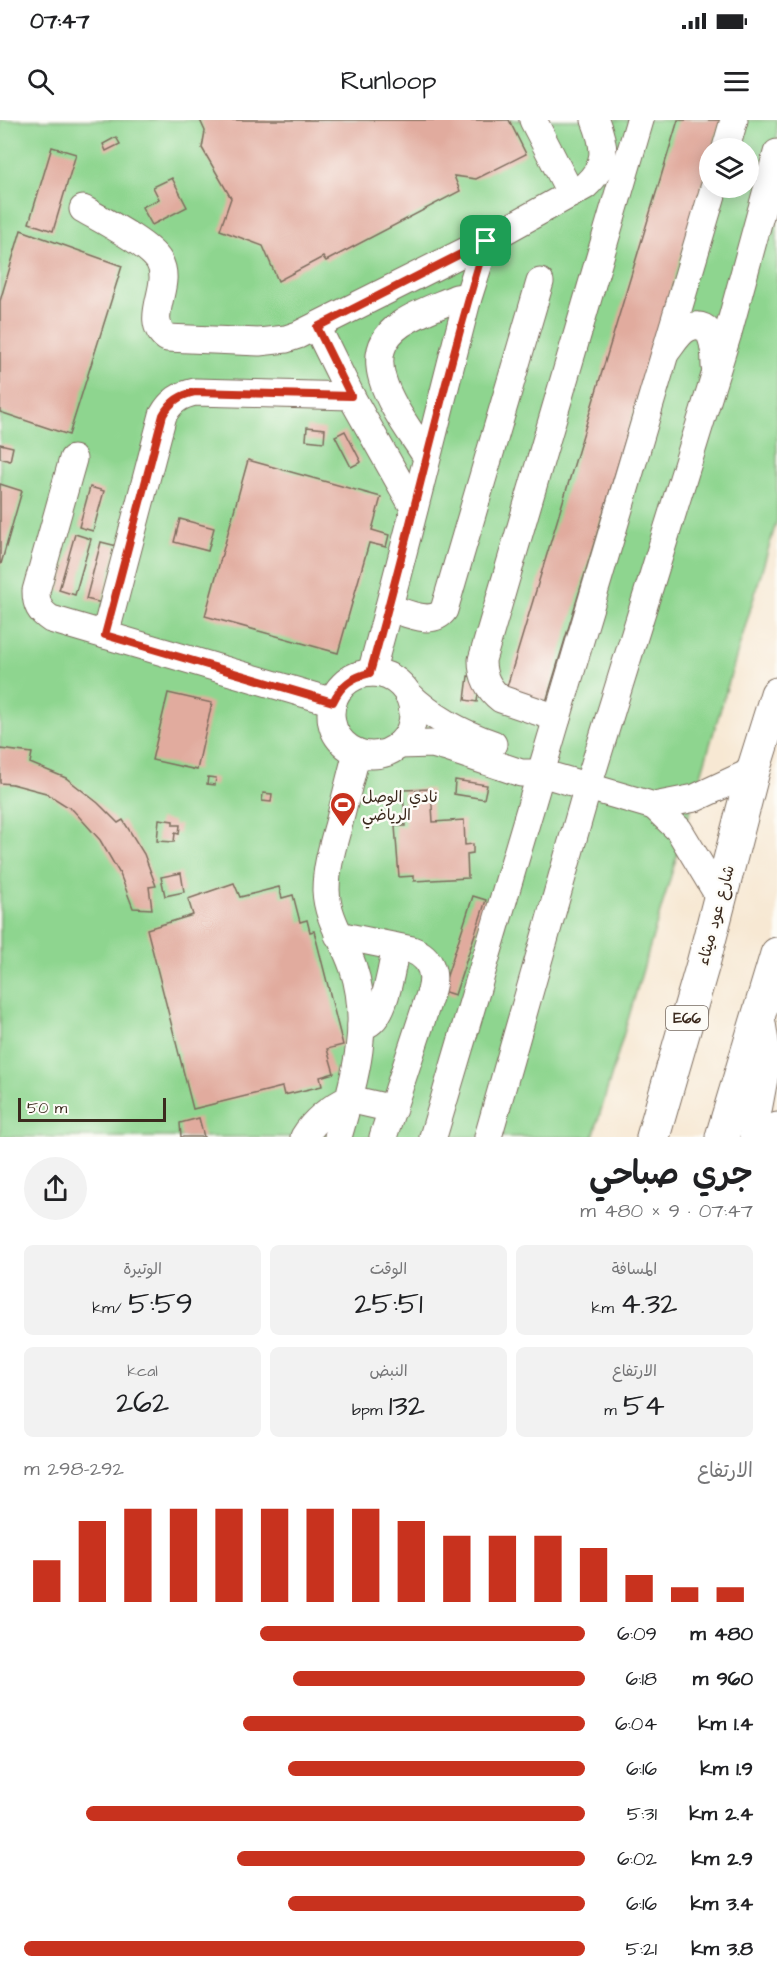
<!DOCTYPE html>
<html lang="ar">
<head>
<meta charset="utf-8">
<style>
  :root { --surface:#fff; --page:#f2f2f2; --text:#202124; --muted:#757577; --accent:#c8321e }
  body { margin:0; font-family:"Architects Daughter","Playpen Sans Arabic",sans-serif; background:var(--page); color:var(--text); direction:rtl; height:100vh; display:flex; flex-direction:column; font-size:22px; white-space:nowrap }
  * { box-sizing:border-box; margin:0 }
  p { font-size:20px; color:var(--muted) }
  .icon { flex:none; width:33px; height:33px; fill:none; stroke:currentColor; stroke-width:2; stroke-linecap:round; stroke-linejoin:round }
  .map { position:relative; height:1017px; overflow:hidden; direction:ltr }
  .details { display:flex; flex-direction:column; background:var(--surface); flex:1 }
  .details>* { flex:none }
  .controls { position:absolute; left:699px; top:18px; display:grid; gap:12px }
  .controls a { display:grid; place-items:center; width:60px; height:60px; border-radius:50%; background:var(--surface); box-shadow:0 3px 15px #0003; font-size:30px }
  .scale { position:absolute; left:18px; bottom:15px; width:148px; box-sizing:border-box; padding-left:6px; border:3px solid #3b2a1e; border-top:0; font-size:16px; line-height:21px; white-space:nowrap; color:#3b2a1e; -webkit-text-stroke:4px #fdfcf7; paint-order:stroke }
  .pin { position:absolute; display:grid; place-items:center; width:51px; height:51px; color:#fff; margin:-26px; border-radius:12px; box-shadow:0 3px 9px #0006 }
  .round { display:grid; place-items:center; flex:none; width:63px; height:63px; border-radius:32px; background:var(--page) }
  .head { display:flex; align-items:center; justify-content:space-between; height:102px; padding:0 24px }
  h1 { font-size:33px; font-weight:600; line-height:45px }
  .stats { display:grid; grid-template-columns:repeat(3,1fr); gap:9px; height:102px; padding:6px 24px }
  .stats div { display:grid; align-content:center; border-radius:9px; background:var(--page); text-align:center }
  .stats b { font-size:30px; font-weight:600 }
  .stats small { font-size:16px; font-weight:400 }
  .stats p { font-size:16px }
  .chart { height:168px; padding:12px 24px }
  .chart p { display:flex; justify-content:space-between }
  .chart svg { width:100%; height:108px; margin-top:6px; stroke:var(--accent); stroke-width:6 }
  ul { padding:0 24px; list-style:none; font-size:20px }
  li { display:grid; grid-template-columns:96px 72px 1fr; align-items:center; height:45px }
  li i { height:15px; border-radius:8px; background:var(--accent) }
  .status { display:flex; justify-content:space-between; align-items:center; height:42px; padding:0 30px; background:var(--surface); direction:ltr }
  .status svg { height:16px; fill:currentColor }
  header { display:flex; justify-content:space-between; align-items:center; height:78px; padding:0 24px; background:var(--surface); font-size:27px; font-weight:600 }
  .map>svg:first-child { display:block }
</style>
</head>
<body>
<div class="status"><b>07:47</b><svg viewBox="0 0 49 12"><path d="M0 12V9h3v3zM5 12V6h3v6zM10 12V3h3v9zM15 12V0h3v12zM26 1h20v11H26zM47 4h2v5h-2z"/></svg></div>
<header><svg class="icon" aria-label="menu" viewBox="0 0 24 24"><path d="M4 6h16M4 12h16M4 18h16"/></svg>Runloop<svg class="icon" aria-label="search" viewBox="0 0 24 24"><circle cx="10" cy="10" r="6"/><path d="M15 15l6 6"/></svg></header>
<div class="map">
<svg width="777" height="1017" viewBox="0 0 777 1017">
  <rect width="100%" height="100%" fill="#fdfcf7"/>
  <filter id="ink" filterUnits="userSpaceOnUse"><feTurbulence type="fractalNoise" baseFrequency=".0167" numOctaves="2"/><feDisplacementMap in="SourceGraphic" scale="12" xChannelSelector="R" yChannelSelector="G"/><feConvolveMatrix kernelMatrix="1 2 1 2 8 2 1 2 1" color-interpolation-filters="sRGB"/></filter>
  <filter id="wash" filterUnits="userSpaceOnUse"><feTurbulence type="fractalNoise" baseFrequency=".008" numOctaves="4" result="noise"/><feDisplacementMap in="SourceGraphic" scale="24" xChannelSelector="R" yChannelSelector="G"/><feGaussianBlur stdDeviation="1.35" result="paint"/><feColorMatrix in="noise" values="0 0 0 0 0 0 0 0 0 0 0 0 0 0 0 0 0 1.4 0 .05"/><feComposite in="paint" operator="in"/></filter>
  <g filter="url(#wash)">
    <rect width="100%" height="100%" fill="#f7e8d3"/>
    <path fill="#8ed58f" stroke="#648056" stroke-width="1.5" fill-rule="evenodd" d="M0,0H777V400L593,1017H0ZM710,28H748V68H710Z"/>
    <g id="blocks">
      <g fill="#e1ab9e">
        <polygon points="200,0 509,0 526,34 476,59 454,56 460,71 326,141 323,137 278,161 263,126 220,110 231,78 202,28 205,11"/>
        <polygon points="678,0 721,0 713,28 710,28 710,40 546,582 506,570"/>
        <polygon points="116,17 120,24 106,31 103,24"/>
        <polygon points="52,27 76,34 53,111 29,103"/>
        <polygon points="172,58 187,87 152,105 142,87 159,79 153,67"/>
        <polygon points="21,110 122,146 69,315 0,292 0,181"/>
        <polygon points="307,307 325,309 324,322 306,320"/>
        <polygon points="345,311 361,342 351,347 335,316"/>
        <polygon points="0,324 13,327 10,341 0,338"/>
        <polygon points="248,340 381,377 372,410 389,415 386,427 369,423 338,533 205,496"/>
        <polygon points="0,364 22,371 1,444 0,444"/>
        <polygon points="90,367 104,371 93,411 79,407"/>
        <polygon points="180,399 214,408 208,431 174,422"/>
        <polygon points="75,414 91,419 75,475 59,470"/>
        <polygon points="101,422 117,426 102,483 86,479"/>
        <polygon points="468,556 480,558 477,582 465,580"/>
        <polygon points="168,573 212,583 197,650 152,640"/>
        <polygon points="0,629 32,633 30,643 66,658 98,683 118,703 123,700 144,734 156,766 149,767 152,789 133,788 120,754 100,720 73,690 46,673 12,664 0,663"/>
        <polygon points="208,657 216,658 215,665 207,664"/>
        <polygon points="455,660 487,665 484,679 454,674"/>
        <polygon points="431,669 433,702 464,700 465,725 473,724 473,733 467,734 468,758 414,761 414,756 399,757 395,706 405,706 403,670"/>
        <polygon points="263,673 272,674 271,682 262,681"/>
        <polygon points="159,699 173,701 173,705 180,705 179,714 175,713 174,722 157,721"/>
        <polygon points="181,753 184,772 165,776 161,757"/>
        <polygon points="234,763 240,777 279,767 282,778 293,775 300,802 307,800 310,812 314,811 343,925 327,929 334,953 320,957 322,966 284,975 282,967 193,989 147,809 193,795 188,779"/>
        <polygon points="473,776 486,780 455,875 442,871"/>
        <polygon points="199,998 204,1017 181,1017 180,1003"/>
      </g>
    </g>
  </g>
  <g filter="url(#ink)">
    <use href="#blocks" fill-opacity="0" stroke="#7d6c5d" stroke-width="1.5"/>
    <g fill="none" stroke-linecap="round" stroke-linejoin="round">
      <defs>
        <g id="minor">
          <polyline points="533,0 571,74"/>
          <polyline points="726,28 734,0"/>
          <path d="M83,89C102,100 149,124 159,141C174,166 141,199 167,218L259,222L286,219L298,215L486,121L585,66C608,45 606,28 595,0"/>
          <polyline points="467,181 486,121"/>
          <polyline points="317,207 351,276 414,388"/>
          <path d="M666,232C672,225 679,212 688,208C714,197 715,231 715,246"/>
          <path d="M73,339L36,471C36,485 40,492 51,499L333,582"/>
          <path d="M389,488C405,492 432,507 444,490L540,162"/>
          <path d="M105,515L163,295C171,281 180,275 195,272L351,276"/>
          <path d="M371,553C405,430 435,305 467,181L462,177L456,178C438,186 417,193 401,204C350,239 404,300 426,336"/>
          <circle cx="372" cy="594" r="41"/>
          <path d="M408,574C433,598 460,613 493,624"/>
          <path d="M557,598L501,579C488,569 482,557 482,540L640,0"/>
          <polyline points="399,625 432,624 447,628 521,653 541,653 654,686 695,678 753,651"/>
          <polyline points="654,686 679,710 720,778"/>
          <path d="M338,815L412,830C431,837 436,853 431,871L383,1017"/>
          <path d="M361,906C386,904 391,847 396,827"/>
          <path d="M304,1017C315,999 330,988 349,979L393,989"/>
          <path d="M338,1017C354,962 372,904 353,847C344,820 327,799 326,770C326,747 333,725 339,703C345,679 351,656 357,632"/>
          <polyline points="433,1017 714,68"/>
          <polyline points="488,1017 588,666 728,213 777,33"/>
          <polyline points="753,1017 766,948 766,928 760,891"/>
          <polyline points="774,1017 777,1006"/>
        </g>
        <g id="highway">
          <polyline points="653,1017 703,844 753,651 777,574"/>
          <polyline points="722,1017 777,834"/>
        </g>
      </defs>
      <use href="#minor" stroke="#7d6c5d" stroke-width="29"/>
      <use href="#highway" stroke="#7d6c5d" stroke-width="35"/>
      <use href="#minor" stroke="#fff" stroke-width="27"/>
      <use href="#highway" stroke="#fff" stroke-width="33"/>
    </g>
  </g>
  <g fill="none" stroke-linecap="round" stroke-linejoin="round" filter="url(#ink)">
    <defs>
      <path id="route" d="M486,121C442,264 411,410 370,553C352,557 341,565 333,582L105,515L163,295C171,281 180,275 195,272L351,276L317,207Z"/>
    </defs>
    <use href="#route" stroke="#fff" stroke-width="12"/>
    <use href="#route" stroke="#c8321e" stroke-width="8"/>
  </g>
  <defs>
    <symbol id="stadium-pin" viewBox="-11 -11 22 30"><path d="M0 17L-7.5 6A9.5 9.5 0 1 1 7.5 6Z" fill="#c8321e" stroke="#fdfcf7"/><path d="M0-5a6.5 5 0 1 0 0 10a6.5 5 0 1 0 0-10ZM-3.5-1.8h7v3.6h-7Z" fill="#fff"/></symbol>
  </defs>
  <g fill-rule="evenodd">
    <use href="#stadium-pin" x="328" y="670" width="30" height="40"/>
  </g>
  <g text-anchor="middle" stroke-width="5" stroke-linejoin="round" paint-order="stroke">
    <rect fill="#fdfcf7" stroke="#75695f" stroke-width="1.5" x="666" y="886" width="42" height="24" rx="4.5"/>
    <g font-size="15" font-weight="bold" fill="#3b2a1e">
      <text x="687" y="903">E66</text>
    </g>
    <g font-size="16" fill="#3b2a1e" stroke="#fdfcf7" text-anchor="start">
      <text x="362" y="682">نادي الوصل<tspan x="362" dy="18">الرياضي</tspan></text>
    </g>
    <g font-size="16" fill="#3b2a1e" stroke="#fdfcf7">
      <text transform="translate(715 795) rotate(-75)" y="6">شارع عود ميثاء</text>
    </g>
  </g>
</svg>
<div class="controls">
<a><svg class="icon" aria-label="layers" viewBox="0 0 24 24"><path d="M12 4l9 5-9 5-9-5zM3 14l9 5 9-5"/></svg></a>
</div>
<div class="scale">50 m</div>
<div class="pin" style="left:486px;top:121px;background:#1e9e55"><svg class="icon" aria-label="arrive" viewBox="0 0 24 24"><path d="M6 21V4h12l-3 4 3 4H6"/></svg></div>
</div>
<section class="details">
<div class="head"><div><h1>جري صباحي</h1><p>07:47 · 9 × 480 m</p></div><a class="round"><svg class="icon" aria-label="share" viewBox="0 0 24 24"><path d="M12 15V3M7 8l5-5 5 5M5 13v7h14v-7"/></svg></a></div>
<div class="stats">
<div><p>المسافة</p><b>4.32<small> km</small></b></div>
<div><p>الوقت</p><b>25:51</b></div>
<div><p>الوتيرة</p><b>5:59<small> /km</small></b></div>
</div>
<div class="stats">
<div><p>الارتفاع</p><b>54<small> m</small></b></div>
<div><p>النبض</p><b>132<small> bpm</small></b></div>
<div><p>kcal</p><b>262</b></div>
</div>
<div class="chart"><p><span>الارتفاع</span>292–298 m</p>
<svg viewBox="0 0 160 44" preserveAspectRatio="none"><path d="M5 44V27M15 44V11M25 44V6M35 44V6M45 44V6M55 44V6M65 44V6M75 44V6M85 44V11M95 44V17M105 44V17M115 44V17M125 44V22M135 44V33M145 44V38M155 44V38"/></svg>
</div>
<ul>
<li><b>480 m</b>6:09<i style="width:58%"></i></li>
<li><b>960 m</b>6:18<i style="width:52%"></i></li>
<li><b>1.4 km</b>6:04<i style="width:61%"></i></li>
<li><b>1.9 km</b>6:16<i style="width:53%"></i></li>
<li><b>2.4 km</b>5:31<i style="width:89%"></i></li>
<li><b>2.9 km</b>6:02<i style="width:62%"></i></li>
<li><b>3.4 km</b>6:16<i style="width:53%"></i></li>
<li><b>3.8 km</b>5:21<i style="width:100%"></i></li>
</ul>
</section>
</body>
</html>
